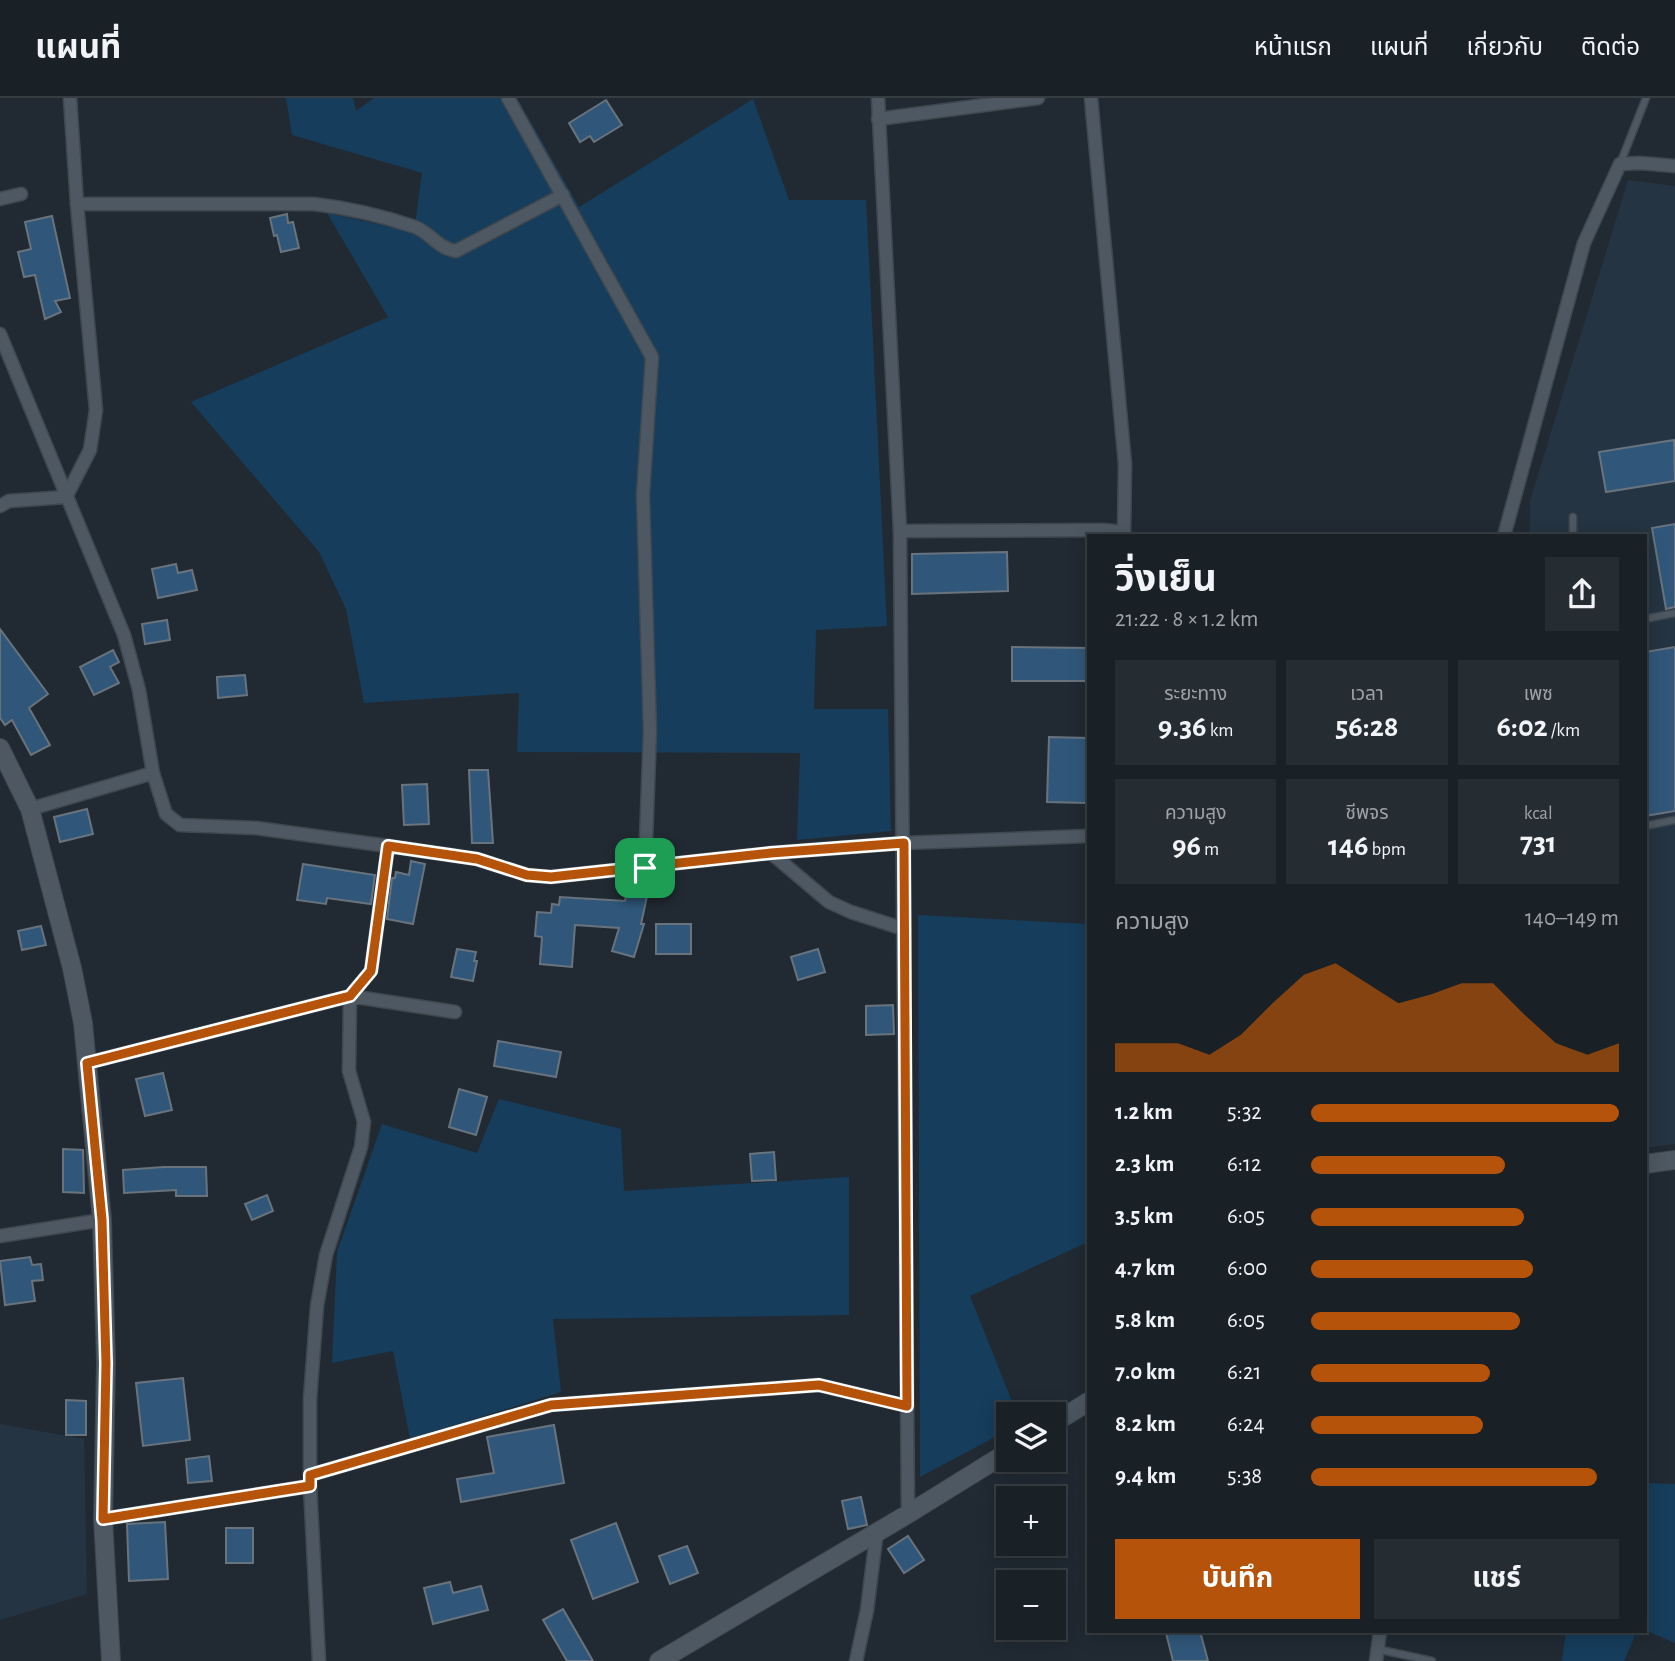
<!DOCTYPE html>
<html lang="th">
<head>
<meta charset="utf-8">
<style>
  :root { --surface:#192026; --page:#262d32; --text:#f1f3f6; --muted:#9fa3a7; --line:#373e43; --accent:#b45309 }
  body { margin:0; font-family:"Alegreya Sans","Noto Sans Thai",sans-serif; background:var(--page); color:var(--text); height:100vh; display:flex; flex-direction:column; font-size:26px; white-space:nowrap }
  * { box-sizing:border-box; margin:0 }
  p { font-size:23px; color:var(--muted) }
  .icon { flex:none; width:38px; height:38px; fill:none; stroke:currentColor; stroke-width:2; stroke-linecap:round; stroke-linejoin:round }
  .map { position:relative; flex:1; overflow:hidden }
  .drawer { position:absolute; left:1087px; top:436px; width:560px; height:1099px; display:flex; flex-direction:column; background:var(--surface); border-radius:0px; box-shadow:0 4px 18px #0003,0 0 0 2px var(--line) }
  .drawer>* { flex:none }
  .tools { position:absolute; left:996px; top:1304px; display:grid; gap:14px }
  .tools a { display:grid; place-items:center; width:70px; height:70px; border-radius:0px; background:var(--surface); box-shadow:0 4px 18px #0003,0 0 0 2px var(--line); font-size:35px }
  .pin { position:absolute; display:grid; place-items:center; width:60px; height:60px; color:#fff; margin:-30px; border-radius:14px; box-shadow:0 4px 10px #0006 }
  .round { display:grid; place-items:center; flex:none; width:74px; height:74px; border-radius:0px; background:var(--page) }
  .headline { display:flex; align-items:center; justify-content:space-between; height:119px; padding:0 28px }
  h1 { font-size:38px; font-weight:700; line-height:52px }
  .metrics { display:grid; grid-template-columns:repeat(3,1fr); gap:10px; height:119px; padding:7px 28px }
  .metrics div { display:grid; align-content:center; border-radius:0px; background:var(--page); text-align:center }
  .metrics b { font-size:30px; font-weight:700 }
  .metrics small { font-size:19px; font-weight:400 }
  .metrics p { font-size:19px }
  .chart { height:196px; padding:14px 28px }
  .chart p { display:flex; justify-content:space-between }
  .chart svg { width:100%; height:126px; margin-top:7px; fill:var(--accent); opacity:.7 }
  .primary-button { display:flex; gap:14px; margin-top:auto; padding:14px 28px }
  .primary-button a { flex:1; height:80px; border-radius:0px; background:var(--accent); color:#fff; font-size:28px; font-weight:700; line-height:80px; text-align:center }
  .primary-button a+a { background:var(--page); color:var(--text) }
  ul { padding:0 28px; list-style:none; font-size:23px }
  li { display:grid; grid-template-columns:112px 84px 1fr; align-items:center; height:52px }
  li i { height:18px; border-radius:9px; background:var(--accent) }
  header { display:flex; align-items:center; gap:42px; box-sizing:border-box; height:98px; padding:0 35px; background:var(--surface); border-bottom:2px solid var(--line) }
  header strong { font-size:33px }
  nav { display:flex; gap:38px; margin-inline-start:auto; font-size:24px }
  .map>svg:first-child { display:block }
</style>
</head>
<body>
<header>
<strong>แผนที่</strong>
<nav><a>หน้าแรก</a><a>แผนที่</a><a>เกี่ยวกับ</a><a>ติดต่อ</a></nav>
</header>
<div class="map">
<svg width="1675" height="1563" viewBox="0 0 1675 1563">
  <rect width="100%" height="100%" fill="#212a33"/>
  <g fill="#253442">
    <polygon points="1628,82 1675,88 1675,1046 1645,1050 1645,438 1530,438 1530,403"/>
    <polygon points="0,1326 84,1341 87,1496 0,1522"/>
  </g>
  <g fill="#163d5c">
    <polygon points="286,0 353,0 356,13 374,0 517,0 579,109 753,1 789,102 866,102 887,528 816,532 814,611 888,611 891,733 797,742 800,655 517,654 519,595 364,605 346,511 319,454 191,304 388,219 327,115 414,134 422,75 292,37"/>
    <polygon points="918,817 1088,826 1088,1144 970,1198 1017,1316 1008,1316 1008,1332 920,1379"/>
    <polygon points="499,1001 621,1031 624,1093 849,1079 849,1217 553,1221 561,1294 410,1341 393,1253 332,1265 337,1154 382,1026 477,1055"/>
    <polygon points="1645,1385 1675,1386 1675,1545 1645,1532"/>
    <polygon points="1566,1533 1637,1533 1624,1563 1562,1563"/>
  </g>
  <g fill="#305779" stroke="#68737e" stroke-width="2">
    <polygon points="606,2 622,27 594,44 590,38 580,44 569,25"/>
    <polygon points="287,116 288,125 293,124 299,150 281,154 277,137 274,138 270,120"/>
    <polygon points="52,118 70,200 55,203 61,214 45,221 35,177 24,179 18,154 31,151 25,124"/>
    <polygon points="1674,342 1675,383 1606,394 1599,354"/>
    <polygon points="1675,426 1675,509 1666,511 1652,430"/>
    <polygon points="1007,454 1008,493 912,496 912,456"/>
    <polygon points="176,466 178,475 192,472 197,492 158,500 152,471"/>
    <polygon points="167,522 170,542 145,546 142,526"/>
    <polygon points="0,531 48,596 29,610 50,647 31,657 12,622 5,627 0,620"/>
    <polygon points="1012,549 1088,550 1088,583 1012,583"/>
    <polygon points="1675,549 1675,713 1645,718 1645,554"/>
    <polygon points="113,552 119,564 110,569 119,585 94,597 80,569"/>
    <polygon points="245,577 247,597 218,600 217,579"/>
    <polygon points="1049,639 1088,640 1087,705 1047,704"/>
    <polygon points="469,672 488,672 493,745 472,745"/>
    <polygon points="427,686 429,726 404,727 402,687"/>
    <polygon points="87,711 93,736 60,744 54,719"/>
    <polygon points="411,763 425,766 413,826 387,821 392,780 395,780 396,774 409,777"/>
    <polygon points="303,766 375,777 371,806 327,800 326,806 297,802"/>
    <polygon points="629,784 649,789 641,826 644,826 634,859 612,853 619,830 575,827 572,869 540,866 542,839 535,838 537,814 551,815 552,806 559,807 560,799 625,803"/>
    <rect x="656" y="826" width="35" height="30"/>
    <polygon points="41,828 46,847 22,852 18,833"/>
    <polygon points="457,851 476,854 474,863 477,863 473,883 451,879"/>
    <polygon points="818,851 825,874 798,882 791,859"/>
    <polygon points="893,907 894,936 866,937 866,908"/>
    <polygon points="498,943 561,954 556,979 494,968"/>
    <polygon points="163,975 172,1012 145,1018 136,981"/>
    <polygon points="459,991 487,999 476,1037 449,1029"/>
    <polygon points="63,1051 83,1052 84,1095 63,1094"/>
    <polygon points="774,1054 776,1082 752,1083 750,1056"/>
    <polygon points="164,1069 206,1069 207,1098 176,1098 176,1092 124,1095 123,1072"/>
    <polygon points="267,1097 273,1113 252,1122 245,1106"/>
    <polygon points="30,1159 32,1167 41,1166 43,1182 32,1183 35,1203 5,1207 0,1163"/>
    <polygon points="183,1280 190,1342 143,1348 136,1285"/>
    <polygon points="66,1302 86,1303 86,1337 66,1337"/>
    <polygon points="554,1327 564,1385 461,1404 457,1381 494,1375 487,1339"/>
    <polygon points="209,1358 212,1383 188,1385 186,1361"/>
    <polygon points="861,1399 867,1427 848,1431 842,1403"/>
    <polygon points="165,1424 168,1481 129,1483 127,1426"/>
    <polygon points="616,1425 638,1484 593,1501 571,1442"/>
    <rect x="226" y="1430" width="27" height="35"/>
    <polygon points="908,1438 924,1462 904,1475 888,1451"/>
    <polygon points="687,1448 698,1475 670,1486 659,1458"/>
    <polygon points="450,1484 453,1495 481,1488 488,1512 433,1526 424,1490"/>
    <polygon points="563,1511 593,1563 567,1563 543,1522"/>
    <polygon points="1174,1533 1200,1533 1208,1563 1173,1563 1166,1535"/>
  </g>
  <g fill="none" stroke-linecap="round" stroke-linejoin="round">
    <defs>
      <g id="lane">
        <polyline points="1620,66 1646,0"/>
        <polyline points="1573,438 1573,419"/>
        <polyline points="1645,521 1675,515"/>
        <polyline points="1645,728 1675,722"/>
        <polyline points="1377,1551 1432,1563"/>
      </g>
      <g id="street">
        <polyline points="508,0 652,259 643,397 650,633 645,770"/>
        <polyline points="878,0 900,433 908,1416"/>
        <polyline points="1091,0 1125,366 1124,438"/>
        <polyline points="878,21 1038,0"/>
        <polyline points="0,101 21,96"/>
        <path d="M77,106H314C348,110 383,118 415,129C431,135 437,150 456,153L563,97"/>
        <polyline points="0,236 124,537 139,592 153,675 166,716 180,727 256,730 388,748 477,761 527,777 551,779 771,755 904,745 1088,738"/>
        <polyline points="66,399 90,352 96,312 77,106 70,0"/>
        <polyline points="0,408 9,403 66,399"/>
        <polyline points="900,433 1103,432 1124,434"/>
        <polyline points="1504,438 1584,145 1620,66 1640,65 1675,68"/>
        <polyline points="30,711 153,675"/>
        <polyline points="771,755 829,804 851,814 904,831"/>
        <polyline points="87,965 350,898 371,873 388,748"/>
        <polyline points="0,1138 102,1122"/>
        <polyline points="310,1377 551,1307 819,1287 907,1308"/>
        <polyline points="103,1421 310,1388"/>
        <polyline points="319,1563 310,1388 310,1301 317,1208 326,1157 361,1049 364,1024 349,973 350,898 455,914"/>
        <polyline points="856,1563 867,1512 877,1432"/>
        <polyline points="1376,1563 1380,1533"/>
      </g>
      <g id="secondary">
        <polyline points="0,650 30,711 72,870 83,925 102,1122 106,1265 103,1421 111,1563"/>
        <polyline points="1645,1066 1675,1062"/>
        <polyline points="1054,1325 1088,1304"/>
        <polyline points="659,1563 908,1416 1008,1354"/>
      </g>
    </defs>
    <use href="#lane" stroke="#3f474f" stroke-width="9"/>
    <use href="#street" stroke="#3f474f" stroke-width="15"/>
    <use href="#secondary" stroke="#3f474f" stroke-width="20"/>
    <use href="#lane" stroke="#4d5862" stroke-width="6"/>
    <use href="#street" stroke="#4d5862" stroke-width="12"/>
    <use href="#secondary" stroke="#4d5862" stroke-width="18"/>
  </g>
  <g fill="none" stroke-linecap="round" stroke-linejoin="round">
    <defs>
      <polygon id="route" points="904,745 907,1308 819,1287 551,1307 310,1377 310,1388 103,1421 106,1265 102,1122 87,965 350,898 371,873 388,748 477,761 527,777 551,779 771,755"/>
    </defs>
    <use href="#route" stroke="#fff" stroke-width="14"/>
    <use href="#route" stroke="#b45309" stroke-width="9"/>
  </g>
</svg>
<div class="tools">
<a><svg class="icon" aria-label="layers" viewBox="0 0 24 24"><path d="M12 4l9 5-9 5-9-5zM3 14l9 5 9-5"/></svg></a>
<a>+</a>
<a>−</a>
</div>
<div class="pin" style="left:645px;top:770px;background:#1e9e55"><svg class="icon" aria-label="arrive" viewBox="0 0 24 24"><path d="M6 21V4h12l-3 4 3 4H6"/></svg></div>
<section class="drawer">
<div class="headline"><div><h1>วิ่งเย็น</h1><p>21:22 · 8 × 1.2 km</p></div><a class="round"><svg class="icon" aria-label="share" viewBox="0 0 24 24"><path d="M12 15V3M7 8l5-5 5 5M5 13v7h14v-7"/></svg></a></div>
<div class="metrics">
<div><p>ระยะทาง</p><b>9.36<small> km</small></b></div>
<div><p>เวลา</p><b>56:28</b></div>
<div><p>เพซ</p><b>6:02<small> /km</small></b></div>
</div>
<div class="metrics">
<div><p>ความสูง</p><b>96<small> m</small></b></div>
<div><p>ชีพจร</p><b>146<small> bpm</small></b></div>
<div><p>kcal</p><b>731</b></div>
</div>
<div class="chart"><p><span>ความสูง</span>140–149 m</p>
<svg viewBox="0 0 160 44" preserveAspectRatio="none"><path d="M0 44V34L10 34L20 34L30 38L40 31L50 20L60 10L70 6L80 13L90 20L100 17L110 13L120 13L130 24L140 34L150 38L160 34V44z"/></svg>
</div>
<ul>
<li><b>1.2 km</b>5:32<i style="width:100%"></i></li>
<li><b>2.3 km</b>6:12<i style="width:63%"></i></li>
<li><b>3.5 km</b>6:05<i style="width:69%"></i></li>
<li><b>4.7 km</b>6:00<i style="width:72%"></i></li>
<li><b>5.8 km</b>6:05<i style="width:68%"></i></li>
<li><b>7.0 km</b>6:21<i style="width:58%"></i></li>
<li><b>8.2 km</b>6:24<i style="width:56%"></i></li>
<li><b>9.4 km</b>5:38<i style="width:93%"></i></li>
</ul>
<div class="primary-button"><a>บันทึก</a><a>แชร์</a></div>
</section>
</div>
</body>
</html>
